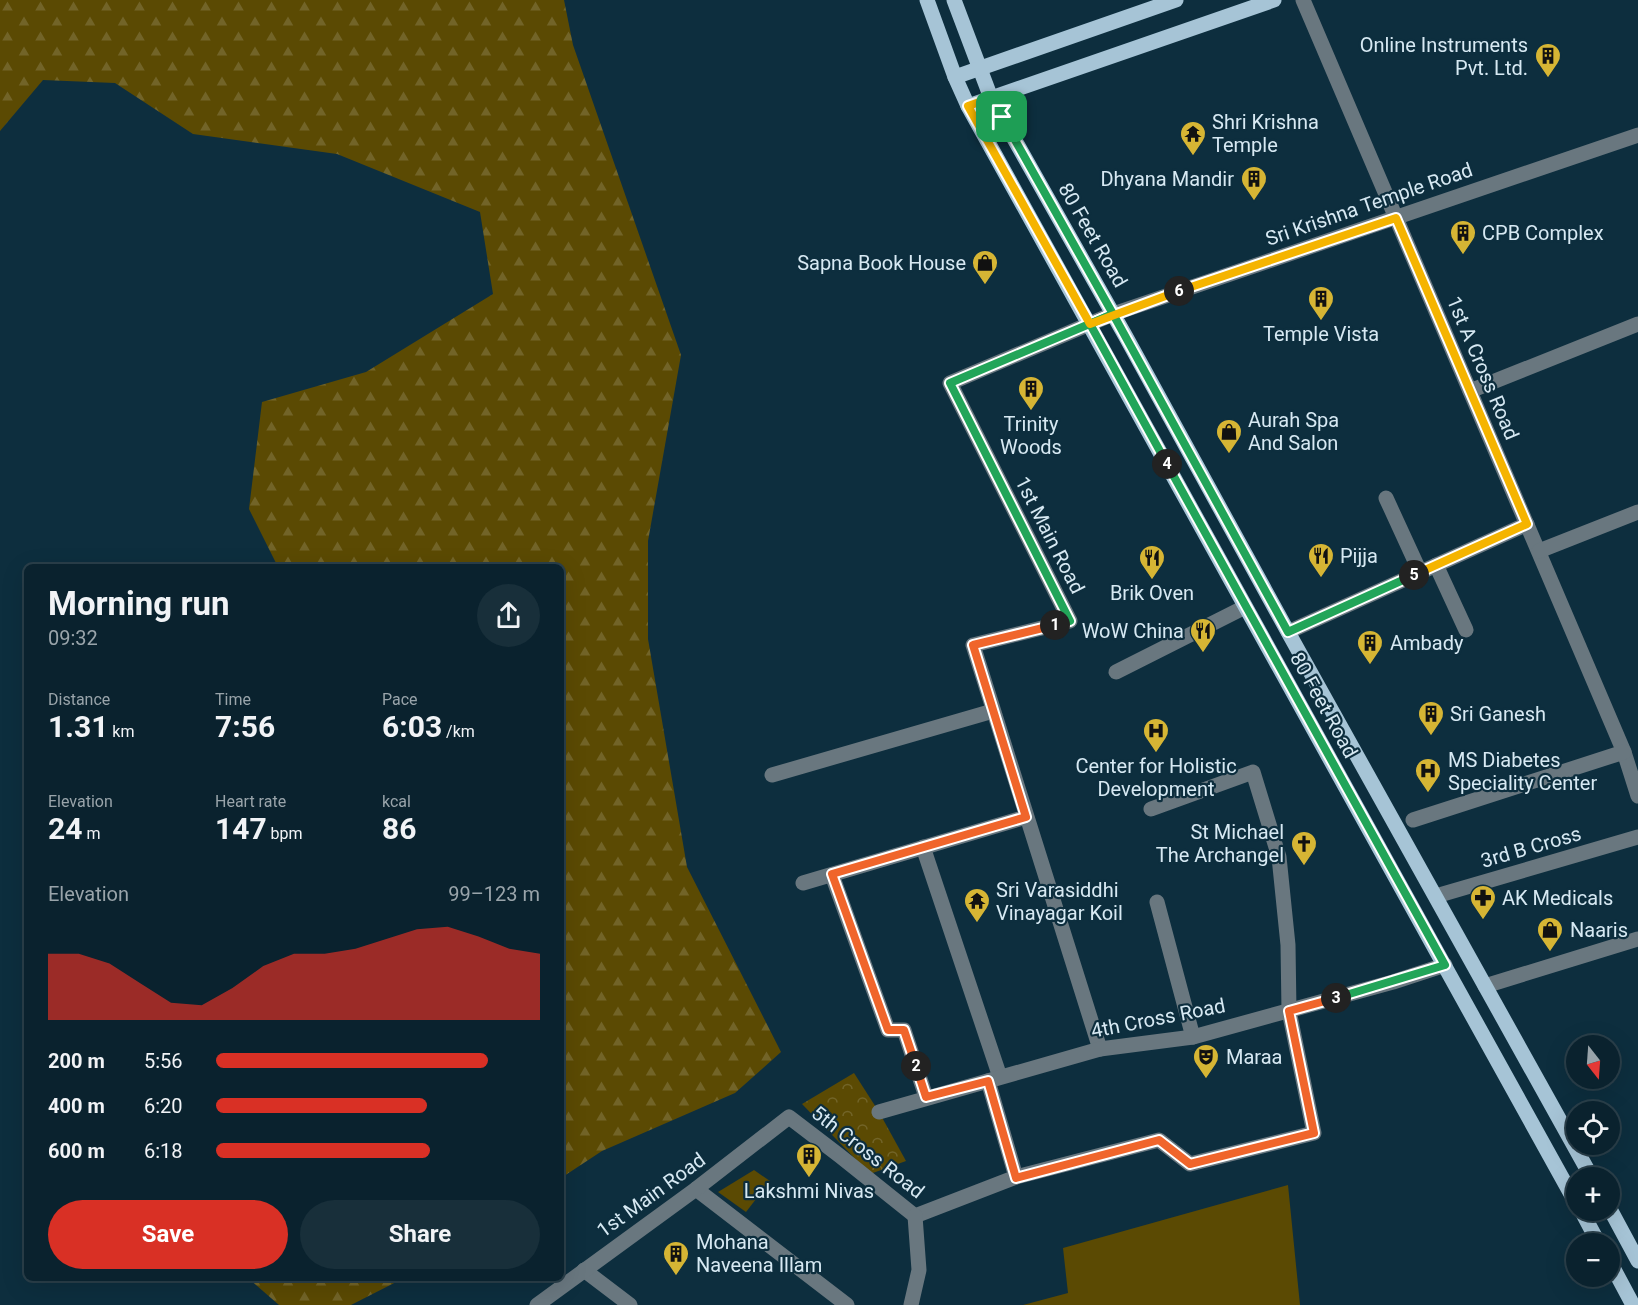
<!DOCTYPE html>
<html lang="en">
<head>
<meta charset="utf-8">
<style>
  :root { --surface:#0a222e; --page:#182f3a; --text:#f1f3f6; --muted:#99a4aa; --line:#2a3f4a; --accent:#d93025 }
  body { margin:0; font-family:Roboto,sans-serif; background:var(--page); color:var(--text); height:100vh; display:flex; flex-direction:column; font-size:22px; white-space:nowrap }
  * { box-sizing:border-box; margin:0 }
  p { font-size:20px; color:var(--muted) }
  .icon { flex:none; width:33px; height:33px; fill:none; stroke:currentColor; stroke-width:2; stroke-linecap:round; stroke-linejoin:round }
  .map { position:relative; flex:1; overflow:hidden }
  .drawer { position:absolute; left:24px; top:564px; width:540px; height:717px; display:flex; flex-direction:column; background:var(--surface); border-radius:9px; box-shadow:0 6px 24px #0002,0 0 0 2px var(--line) }
  .drawer>* { flex:none }
  .needle { width:39px; rotate:163deg }
  .tools { position:absolute; left:1566px; top:1035px; display:grid; gap:12px }
  .tools a { display:grid; place-items:center; width:54px; height:54px; border-radius:50%; background:var(--surface); box-shadow:0 6px 24px #0002,0 0 0 2px var(--line); font-size:30px }
  .pin { position:absolute; display:grid; place-items:center; width:51px; height:51px; color:#fff; margin:-26px; border-radius:12px; box-shadow:0 3px 9px #0006 }
  .km { position:absolute; width:30px; height:30px; margin:-15px; border-radius:50%; background:#222; color:#fff; font-size:16px; line-height:30px; text-align:center }
  .round { display:grid; place-items:center; flex:none; width:63px; height:63px; border-radius:32px; background:var(--page) }
  .overview { display:flex; align-items:center; justify-content:space-between; height:102px; padding:0 24px }
  h1 { font-size:33px; font-weight:700; line-height:45px }
  .metrics { display:grid; grid-template-columns:repeat(3,1fr); gap:9px; height:102px; padding:6px 24px }
  .metrics div { display:grid; align-content:center }
  .metrics b { font-size:30px; font-weight:700 }
  .metrics small { font-size:16px; font-weight:400 }
  .metrics p { font-size:16px }
  .chart { height:168px; padding:12px 24px }
  .chart p { display:flex; justify-content:space-between }
  .chart svg { width:100%; height:108px; margin-top:6px; fill:var(--accent); opacity:.7 }
  .cta { display:flex; gap:12px; margin-top:auto; padding:12px 24px }
  .cta a { flex:1; height:69px; border-radius:36px; background:var(--accent); color:#fff; font-size:24px; font-weight:700; line-height:69px; text-align:center }
  .cta a+a { background:var(--page); color:var(--text) }
  ul { padding:0 24px; list-style:none; font-size:20px }
  li { display:grid; grid-template-columns:96px 72px 1fr; align-items:center; height:45px }
  li i { height:15px; border-radius:8px; background:var(--accent) }
  .map>svg:first-child { display:block }
</style>
</head>
<body>
<div class="map">
<svg width="1638" height="1305" viewBox="0 0 1638 1305">
  <defs>
    <pattern id="forest-firs" width="22" height="20" patternUnits="userSpaceOnUse" patternTransform="scale(1.5)"><rect width="22" height="20" fill="#5b4a03"/><path d="M5 1l3.5 6h-7zM16 11l3.5 6h-7z" fill="#726428"/></pattern>
    <pattern id="park-crowns" width="20" height="18" patternUnits="userSpaceOnUse" patternTransform="scale(1.5)"><rect width="20" height="18" fill="#5b4a03"/><path d="M2 6a3 3 0 1 1 6 0M12 15a3 3 0 1 1 6 0" fill="none" stroke="#726428"/></pattern>
  </defs>
  <rect width="100%" height="100%" fill="#0d2e3e"/>
  <g fill="#5b4a03">
    <polygon points="754,1170 770,1181 746,1212 718,1192"/>
    <polygon points="1288,1185 1300,1305 1023,1305 1068,1293 1063,1248"/>
  </g>
  <g fill="url(#forest-firs)">
    <polygon points="0,0 564,0 573,45 681,355 648,541 648,639 687,867 781,1052 735,1093 602,1151 561,1178 561,567 278,567 249,509 262,402 366,372 493,294 480,212 337,154 193,134 115,83 43,80 0,131"/>
    <polygon points="248,1278 404,1278 351,1305 279,1305"/>
  </g>
  <polygon fill="url(#park-crowns)" points="854,1073 879,1112 906,1161 870,1174 802,1104"/>
  <g fill="none" stroke-linecap="round" stroke-linejoin="round">
    <g stroke="#69777f" stroke-width="15">
      <polyline points="1303,0 1624,752 1638,796"/>
      <polyline points="1470,391 1638,324"/>
      <polyline points="1386,498 1420,572"/>
      <polyline points="1539,551 1638,512"/>
      <polyline points="1436,565 1466,630"/>
      <polyline points="1288,632 1527,524"/>
      <polyline points="1116,672 1245,607"/>
      <polyline points="772,775 993,711"/>
      <polyline points="1413,820 1624,752"/>
      <polyline points="923,847 1000,1077"/>
      <polyline points="832,875 888,1030 904,1030 926,1097"/>
      <polyline points="803,883 1026,817"/>
      <polyline points="1436,896 1638,837"/>
      <polyline points="1157,902 1193,1037"/>
      <polyline points="1485,986 1638,939"/>
      <polyline points="1100,1049 973,645 1070,621 950,383 1113,314 1638,135"/>
      <polyline points="988,1081 1016,1177"/>
      <polyline points="879,1112 1100,1049 1193,1037 1393,982 1445,965"/>
      <polyline points="696,1189 847,1305"/>
      <polyline points="915,1216 1016,1177 1159,1140 1190,1164 1314,1133 1289,1011 1288,945 1279,857 1253,772 1151,809"/>
      <polyline points="584,1270 630,1305"/>
      <polyline points="537,1305 696,1189 789,1117 840,1156 915,1216"/>
      <polyline points="911,1305 919,1270 915,1216"/>
    </g>
    <g stroke="#a6c4d6" stroke-width="15">
      <polyline points="927,0 955,77 968,106 1576,1203"/>
      <polyline points="954,0 991,98 1126,337 1288,632 1592,1178"/>
      <polyline points="955,77 1176,0"/>
      <polyline points="968,106 1274,0"/>
      <polyline points="1610,1209 1638,1261"/>
      <polyline points="1581,1210 1599,1244"/>
      <polyline points="1610,1262 1633,1305"/>
    </g>
  </g>
  <g fill="none" stroke-linecap="round" stroke-linejoin="round">
    <defs>
      <polyline id="split-1" points="1002,117 1113,314 950,383 1070,621 1055,625"/>
      <polyline id="split-2" points="916,1066 904,1030 888,1030 832,874 1026,817 973,645 1055,625"/>
      <polyline id="split-3" points="916,1066 926,1097 988,1081 1016,1178 1159,1140 1190,1164 1314,1133 1289,1011 1336,998"/>
      <polyline id="split-4" points="1167,464 1445,965 1336,998"/>
      <polyline id="split-5" points="1167,464 1090,324 1113,314 1288,632 1414,575"/>
      <polyline id="split-6" points="1179,291 1396,218 1527,524 1414,575"/>
      <polyline id="split-7" points="1002,117 991,98 968,106 1090,324 1179,291"/>
    </defs>
    <use href="#split-1" stroke="#fff" stroke-width="12"/>
    <use href="#split-2" stroke="#fff" stroke-width="12"/>
    <use href="#split-3" stroke="#fff" stroke-width="12"/>
    <use href="#split-4" stroke="#fff" stroke-width="12"/>
    <use href="#split-5" stroke="#fff" stroke-width="12"/>
    <use href="#split-6" stroke="#fff" stroke-width="12"/>
    <use href="#split-7" stroke="#fff" stroke-width="12"/>
    <use href="#split-1" stroke="#22a559" stroke-width="8"/>
    <use href="#split-2" stroke="#f0652b" stroke-width="8"/>
    <use href="#split-3" stroke="#f0652b" stroke-width="8"/>
    <use href="#split-4" stroke="#22a559" stroke-width="8"/>
    <use href="#split-5" stroke="#22a559" stroke-width="8"/>
    <use href="#split-6" stroke="#f5b400" stroke-width="8"/>
    <use href="#split-7" stroke="#f5b400" stroke-width="8"/>
  </g>
  <defs>
    <symbol id="building-pin" viewBox="-11 -11 22 30"><path d="M0 17L-7.5 6A9.5 9.5 0 1 1 7.5 6Z" fill="#d6b534" stroke="#0d2e3e"/><path d="M-4-6H4V6H1V3H-1V6H-4ZM-2.5-4.3h1.7v1.8h-1.7ZM.8-4.3h1.7v1.8H.8ZM-2.5-1h1.7V.8h-1.7ZM.8-1h1.7V.8H.8Z" fill="#111"/></symbol>
    <symbol id="temple-pin" viewBox="-11 -11 22 30"><path d="M0 17L-7.5 6A9.5 9.5 0 1 1 7.5 6Z" fill="#d6b534" stroke="#0d2e3e"/><path d="M0-6L5-2H3V0L6.5 2.5H4V6H1.5V3h-3V6H-4V2.5H-6.5L-3 0V-2H-5Z" fill="#111"/></symbol>
    <symbol id="shop-pin" viewBox="-11 -11 22 30"><path d="M0 17L-7.5 6A9.5 9.5 0 1 1 7.5 6Z" fill="#d6b534" stroke="#0d2e3e"/><path d="M-5-2.5h2.3a2.7 3.5 0 0 1 5.4 0H5L5.5 6h-11ZM-1.5-2.5h3a1.5 2.3 0 0 0-3 0Z" fill="#111"/></symbol>
    <symbol id="restaurant-pin" viewBox="-11 -11 22 30"><path d="M0 17L-7.5 6A9.5 9.5 0 1 1 7.5 6Z" fill="#d6b534" stroke="#0d2e3e"/><path d="M-5-6h1v4h1v-4h1v4h1v-4h1v5L-1.5 .5V6h-2V.5L-5-1ZM5-6V6H3V1.5H1.5Q1.5-4 5-6Z" fill="#111"/></symbol>
    <symbol id="hospital-pin" viewBox="-11 -11 22 30"><path d="M0 17L-7.5 6A9.5 9.5 0 1 1 7.5 6Z" fill="#d6b534" stroke="#0d2e3e"/><path d="M-5-5h3v3.5h4V-5h3V5h-3V1.5h-4V5h-3Z" fill="#111"/></symbol>
    <symbol id="church-pin" viewBox="-11 -11 22 30"><path d="M0 17L-7.5 6A9.5 9.5 0 1 1 7.5 6Z" fill="#d6b534" stroke="#0d2e3e"/><path d="M-1.2-6h2.4v3.5h3.3v2.4h-3.3V6h-2.4V-.1h-3.3v-2.4h3.3Z" fill="#111"/></symbol>
    <symbol id="pharmacy-pin" viewBox="-11 -11 22 30"><path d="M0 17L-7.5 6A9.5 9.5 0 1 1 7.5 6Z" fill="#d6b534" stroke="#0d2e3e"/><path d="M-2-6h4v4h4v4h-4v4h-4v-4h-4v-4h4Z" fill="#111"/></symbol>
    <symbol id="theatre-pin" viewBox="-11 -11 22 30"><path d="M0 17L-7.5 6A9.5 9.5 0 1 1 7.5 6Z" fill="#d6b534" stroke="#0d2e3e"/><path d="M-5-5.5Q0-4 5-5.5V0Q5 5 0 6Q-5 5-5 0ZM-3.3-2.5H-1v1.5H-3.3ZM1-2.5H3.3v1.5H1ZM-2.8 1Q0 5.5 2.8 1Z" fill="#111"/></symbol>
  </defs>
  <g fill-rule="evenodd">
    <use href="#building-pin" x="1533" y="41" width="30" height="40"/>
    <use href="#temple-pin" x="1178" y="119" width="30" height="40"/>
    <use href="#building-pin" x="1239" y="164" width="30" height="40"/>
    <use href="#building-pin" x="1448" y="218" width="30" height="40"/>
    <use href="#shop-pin" x="970" y="248" width="30" height="40"/>
    <use href="#building-pin" x="1306" y="284" width="30" height="40"/>
    <use href="#building-pin" x="1016" y="374" width="30" height="40"/>
    <use href="#shop-pin" x="1214" y="417" width="30" height="40"/>
    <use href="#restaurant-pin" x="1306" y="541" width="30" height="40"/>
    <use href="#restaurant-pin" x="1137" y="543" width="30" height="40"/>
    <use href="#restaurant-pin" x="1188" y="616" width="30" height="40"/>
    <use href="#building-pin" x="1355" y="628" width="30" height="40"/>
    <use href="#building-pin" x="1416" y="699" width="30" height="40"/>
    <use href="#hospital-pin" x="1141" y="716" width="30" height="40"/>
    <use href="#hospital-pin" x="1413" y="756" width="30" height="40"/>
    <use href="#church-pin" x="1289" y="829" width="30" height="40"/>
    <use href="#pharmacy-pin" x="1468" y="883" width="30" height="40"/>
    <use href="#temple-pin" x="962" y="886" width="30" height="40"/>
    <use href="#shop-pin" x="1535" y="915" width="30" height="40"/>
    <use href="#theatre-pin" x="1191" y="1042" width="30" height="40"/>
    <use href="#building-pin" x="794" y="1141" width="30" height="40"/>
    <use href="#building-pin" x="661" y="1239" width="30" height="40"/>
  </g>
  <g text-anchor="middle" stroke-width="4.5" stroke-linejoin="round" paint-order="stroke">
    <g font-size="20" fill="#d7e9f3" stroke="#0d2e3e" text-anchor="start">
      <text x="1528" y="52" text-anchor="end">Online Instruments<tspan x="1528" dy="23">Pvt. Ltd.</tspan></text>
      <text x="1212" y="129">Shri Krishna<tspan x="1212" dy="23">Temple</tspan></text>
      <text x="1234" y="186" text-anchor="end">Dhyana Mandir</text>
      <text x="1482" y="240">CPB Complex</text>
      <text x="966" y="270" text-anchor="end">Sapna Book House</text>
      <text x="1321" y="341" text-anchor="middle">Temple Vista</text>
      <text x="1248" y="427">Aurah Spa<tspan x="1248" dy="23">And Salon</tspan></text>
      <text x="1031" y="431" text-anchor="middle">Trinity<tspan x="1031" dy="23">Woods</tspan></text>
      <text x="1340" y="563">Pijja</text>
      <text x="1152" y="600" text-anchor="middle">Brik Oven</text>
      <text x="1184" y="638" text-anchor="end">WoW China</text>
      <text x="1390" y="650">Ambady</text>
      <text x="1450" y="721">Sri Ganesh</text>
      <text x="1448" y="767">MS Diabetes<tspan x="1448" dy="23">Speciality Center</tspan></text>
      <text x="1156" y="773" text-anchor="middle">Center for Holistic<tspan x="1156" dy="23">Development</tspan></text>
      <text x="1284" y="839" text-anchor="end">St Michael<tspan x="1284" dy="23">The Archangel</tspan></text>
      <text x="996" y="897">Sri Varasiddhi<tspan x="996" dy="23">Vinayagar Koil</tspan></text>
      <text x="1502" y="905">AK Medicals</text>
      <text x="1570" y="937">Naaris</text>
      <text x="1226" y="1064">Maraa</text>
      <text x="809" y="1198" text-anchor="middle">Lakshmi Nivas</text>
      <text x="696" y="1249">Mohana<tspan x="696" dy="23">Naveena Illam</tspan></text>
    </g>
    <g font-size="20" fill="#d7e9f3" stroke="#0d2e3e">
      <text transform="translate(1369 204) rotate(-19)" y="7">Sri Krishna Temple Road</text>
      <text transform="translate(1093 235) rotate(60)" y="7">80 Feet Road</text>
      <text transform="translate(1483 368) rotate(67)" y="7">1st A Cross Road</text>
      <text transform="translate(1050 535) rotate(63)" y="7">1st Main Road</text>
      <text transform="translate(1324 705) rotate(61)" y="7">80 Feet Road</text>
      <text transform="translate(1531 847) rotate(-16)" y="7">3rd B Cross</text>
      <text transform="translate(1158 1018) rotate(-11)" y="7">4th Cross Road</text>
      <text transform="translate(868 1152) rotate(38)" y="7">5th Cross Road</text>
      <text transform="translate(651 1195) rotate(-36)" y="7">1st Main Road</text>
    </g>
  </g>
</svg>
<div class="tools">
<a><svg class="needle" viewBox="-14 -14 28 28"><path d="M0-13l5 13h-10z" fill="#e53935"/><path d="M0 13l5-13h-10z" fill="#99a4aa"/></svg></a>
<a><svg class="icon" aria-label="locate" viewBox="0 0 24 24"><circle cx="12" cy="12" r="6"/><path d="M12 2v4M12 18v4M2 12h4M18 12h4"/></svg></a>
<a>+</a>
<a>−</a>
</div>
<div class="pin" style="left:1002px;top:117px;background:#1e9e55"><svg class="icon" aria-label="arrive" viewBox="0 0 24 24"><path d="M6 21V4h12l-3 4 3 4H6"/></svg></div>
<b class="km" style="left:1055px;top:625px">1</b>
<b class="km" style="left:916px;top:1066px">2</b>
<b class="km" style="left:1336px;top:998px">3</b>
<b class="km" style="left:1167px;top:464px">4</b>
<b class="km" style="left:1414px;top:575px">5</b>
<b class="km" style="left:1179px;top:291px">6</b>
<section class="drawer">
<div class="overview"><div><h1>Morning run</h1><p>09:32</p></div><a class="round"><svg class="icon" aria-label="share" viewBox="0 0 24 24"><path d="M12 15V3M7 8l5-5 5 5M5 13v7h14v-7"/></svg></a></div>
<div class="metrics">
<div><p>Distance</p><b>1.31<small> km</small></b></div>
<div><p>Time</p><b>7:56</b></div>
<div><p>Pace</p><b>6:03<small> /km</small></b></div>
</div>
<div class="metrics">
<div><p>Elevation</p><b>24<small> m</small></b></div>
<div><p>Heart rate</p><b>147<small> bpm</small></b></div>
<div><p>kcal</p><b>86</b></div>
</div>
<div class="chart"><p><span>Elevation</span>99–123 m</p>
<svg viewBox="0 0 160 44" preserveAspectRatio="none"><path d="M0 44V17L10 17L20 21L30 29L40 37L50 38L60 31L70 22L80 17L90 17L100 15L110 11L120 7L130 6L140 10L150 15L160 17V44z"/></svg>
</div>
<ul>
<li><b>200 m</b>5:56<i style="width:84%"></i></li>
<li><b>400 m</b>6:20<i style="width:65%"></i></li>
<li><b>600 m</b>6:18<i style="width:66%"></i></li>
</ul>
<div class="cta"><a>Save</a><a>Share</a></div>
</section>
</div>
</body>
</html>
